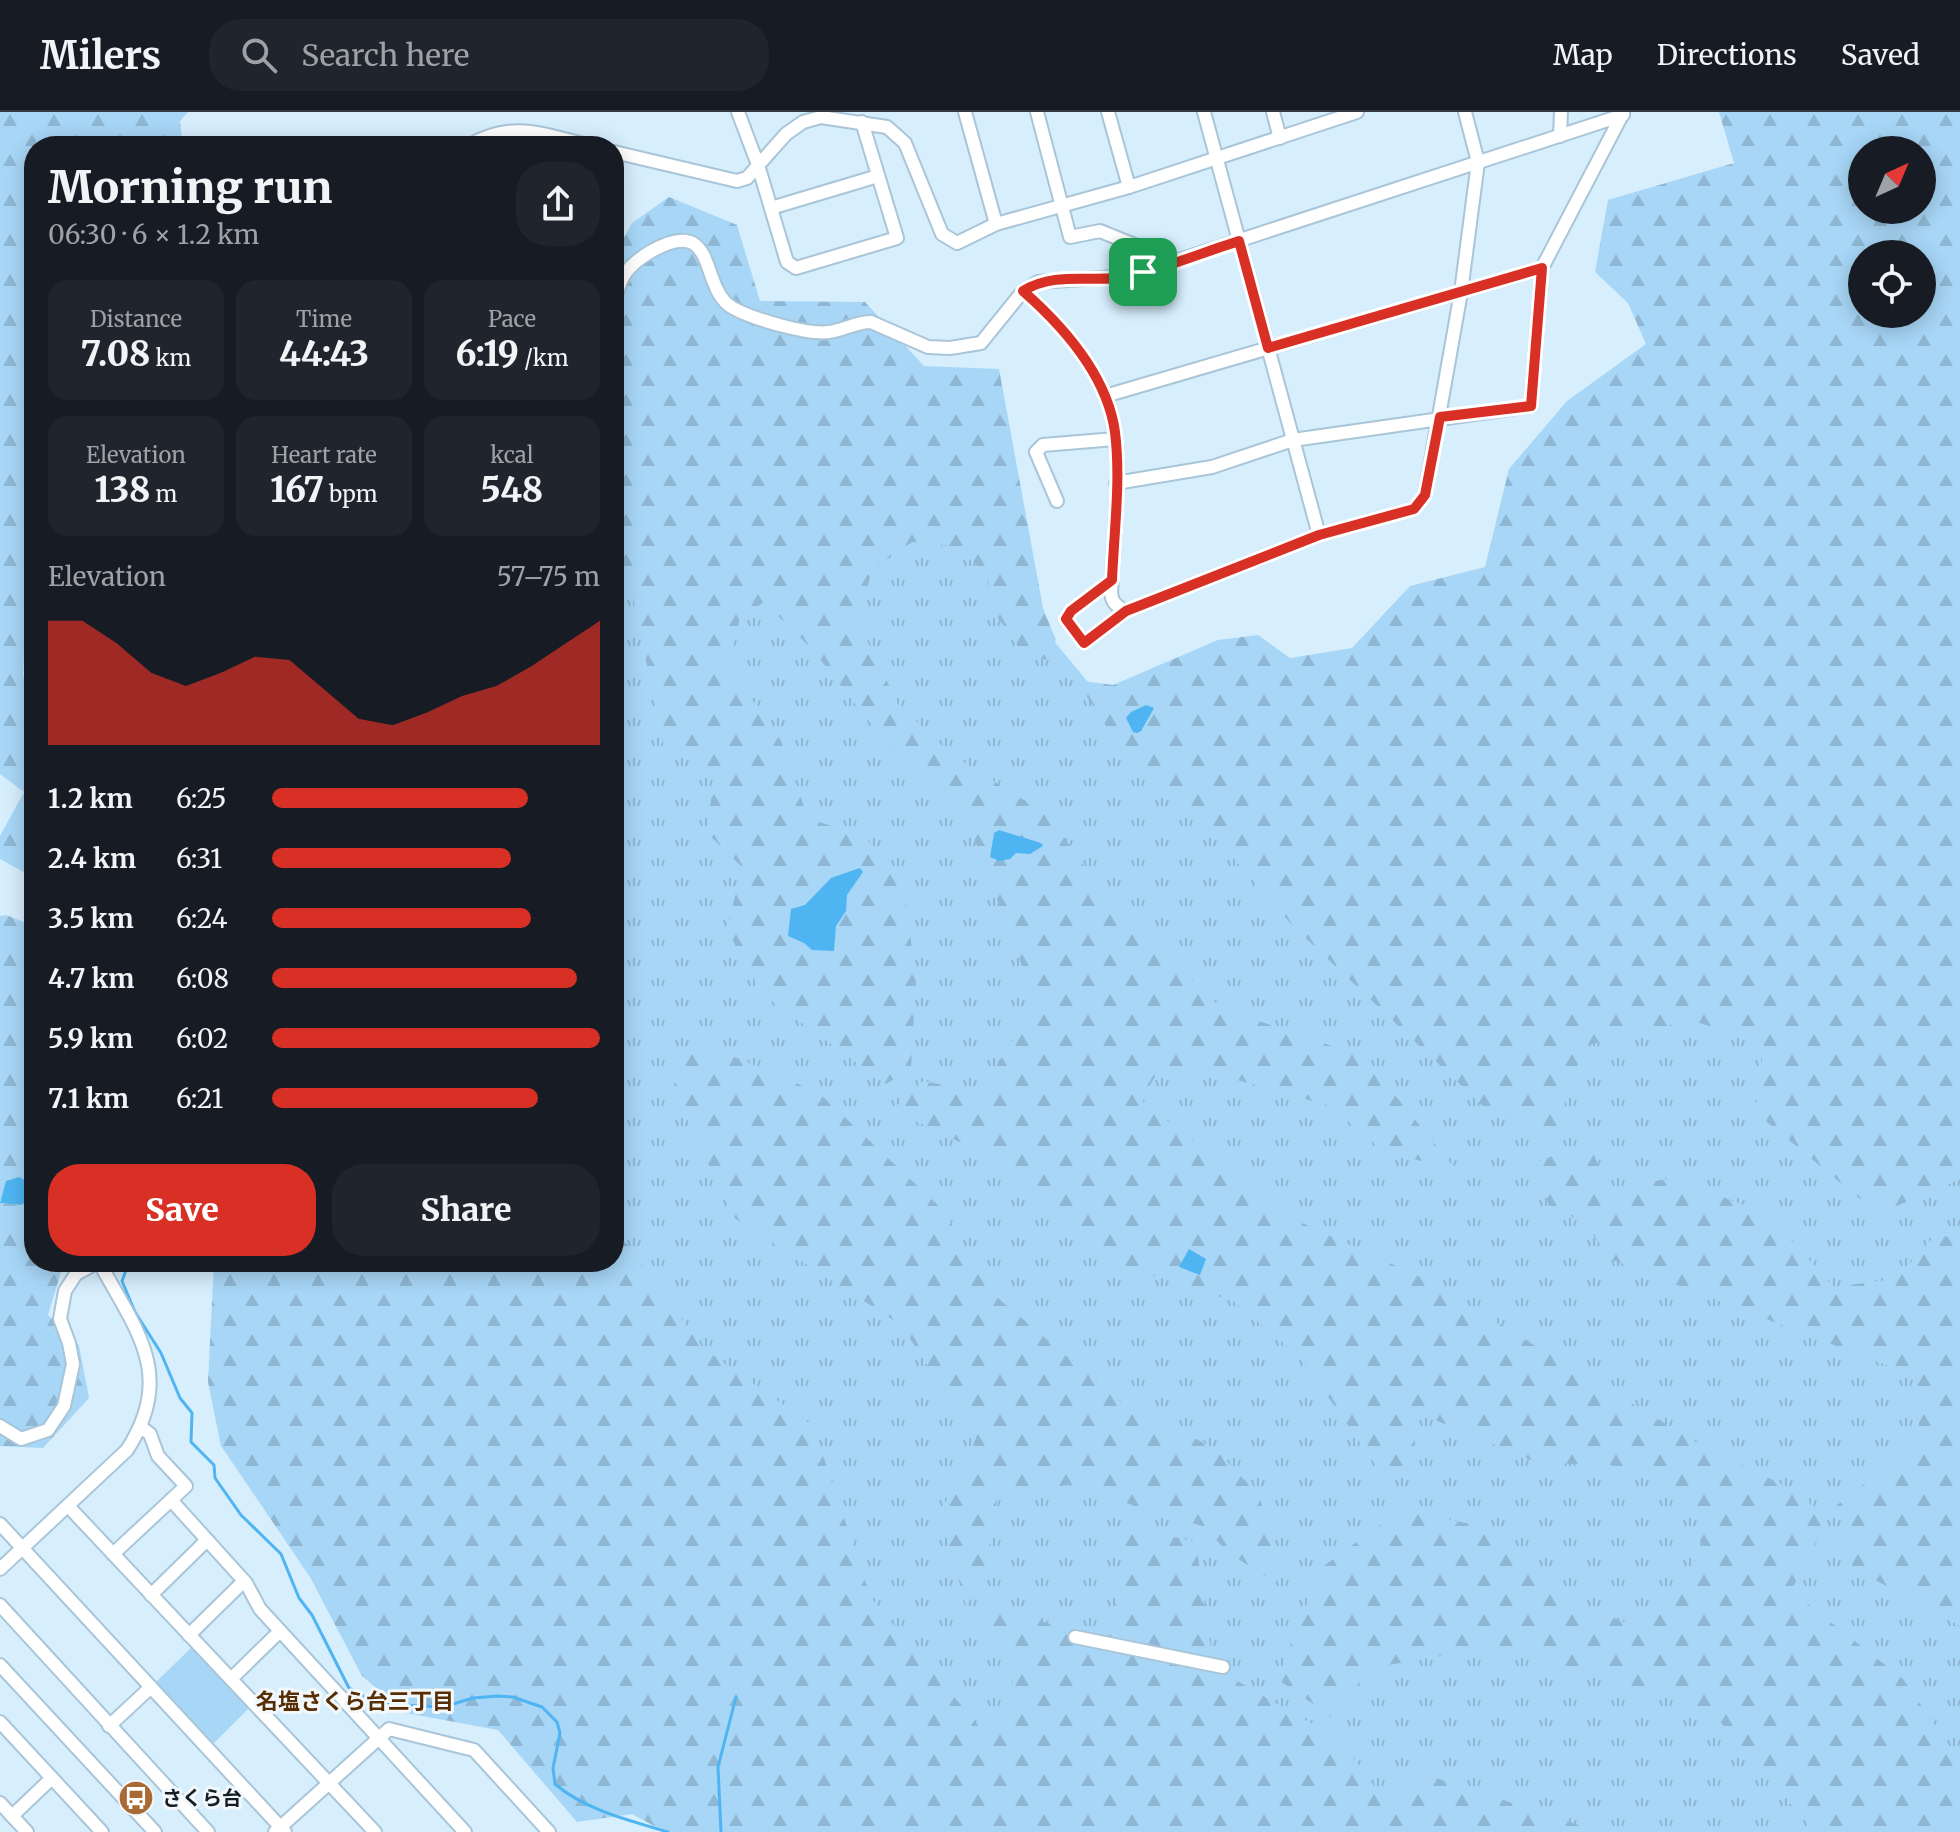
<!DOCTYPE html>
<html lang="en">
<head>
<meta charset="utf-8">
<style>
  :root { --surface:#171b24; --page:#20242c; --text:#f1f3f6; --muted:#9ea1a6; --line:#363941; --accent:#d93025 }
  body { margin:0; font-family:Merriweather,"Noto Sans JP",serif; background:var(--page); color:var(--text); height:100vh; display:flex; flex-direction:column; font-size:30px; white-space:nowrap }
  * { box-sizing:border-box; margin:0 }
  p { font-size:26px; color:var(--muted) }
  .icon { flex:none; width:44px; height:44px; fill:none; stroke:currentColor; stroke-width:2; stroke-linecap:round; stroke-linejoin:round }
  .map { position:relative; flex:1; overflow:hidden }
  .drawer { position:absolute; left:24px; top:24px; width:600px; height:1136px; display:flex; flex-direction:column; background:var(--surface); border-radius:32px; box-shadow:0 4px 20px #0003 }
  .drawer>* { flex:none }
  .needle { width:52px; rotate:44deg }
  .controls { position:absolute; left:1848px; top:24px; display:grid; gap:16px }
  .controls a { display:grid; place-items:center; width:88px; height:88px; border-radius:50%; background:var(--surface); box-shadow:0 4px 20px #0003; font-size:40px }
  .pin { position:absolute; display:grid; place-items:center; width:68px; height:68px; color:#fff; margin:-34px; border-radius:16px; box-shadow:0 4px 12px #0006 }
  .round { display:grid; place-items:center; flex:none; width:84px; height:84px; border-radius:32px; background:var(--page) }
  .head { display:flex; align-items:center; justify-content:space-between; height:136px; padding:0 24px }
  h1 { font-size:44px; font-weight:800; line-height:60px }
  .figures { display:grid; grid-template-columns:repeat(3,1fr); gap:12px; height:136px; padding:8px 24px }
  .figures div { display:grid; align-content:center; border-radius:20px; background:var(--page); text-align:center }
  .figures b { font-size:34px; font-weight:800 }
  .figures small { font-size:22px; font-weight:400 }
  .figures p { font-size:22px }
  .chart { height:224px; padding:16px 24px }
  .chart p { display:flex; justify-content:space-between }
  .chart svg { width:100%; height:144px; margin-top:8px; fill:var(--accent); opacity:.7 }
  .primary-button { display:flex; gap:16px; margin-top:auto; padding:16px 24px }
  .primary-button a { flex:1; height:92px; border-radius:32px; background:var(--accent); color:#fff; font-size:32px; font-weight:800; line-height:92px; text-align:center }
  .primary-button a+a { background:var(--page); color:var(--text) }
  ul { padding:0 24px; list-style:none; font-size:26px }
  li { display:grid; grid-template-columns:128px 96px 1fr; align-items:center; height:60px }
  li i { height:20px; border-radius:10px; background:var(--accent) }
  header { display:flex; align-items:center; gap:48px; box-sizing:border-box; height:112px; padding:0 40px; background:var(--surface); border-bottom:2px solid var(--line) }
  header strong { font-size:38px }
  nav { display:flex; gap:44px; margin-inline-start:auto; font-size:28px }
  .search { width:560px; height:72px; background:var(--page); display:flex; align-items:center; gap:20px; box-sizing:border-box; padding:0 28px; border-radius:32px; color:var(--muted); font-size:30px }
  .map>svg:first-child { display:block }
</style>
</head>
<body>
<header>
<strong>Milers</strong>
<div class="search"><svg class="icon" aria-label="search" viewBox="0 0 24 24"><circle cx="10" cy="10" r="6"/><path d="M15 15l6 6"/></svg>Search here</div>
<nav><a>Map</a><a>Directions</a><a>Saved</a></nav>
</header>
<div class="map">
<svg width="1960" height="1720" viewBox="0 0 1960 1720">
  <defs>
    <pattern id="grass-tufts" width="24" height="20" patternUnits="userSpaceOnUse" patternTransform="scale(2)"><rect width="24" height="20" fill="#a7d6f6"/><path d="M3 7l-1-3M5 7V3M7 7l1-3M15 17l-1-3M17 17v-4M19 17l1-3" fill="none" stroke="#8fb7d3"/></pattern>
    <pattern id="forest-firs" width="22" height="20" patternUnits="userSpaceOnUse" patternTransform="scale(2)"><rect width="22" height="20" fill="#a7d6f6"/><path d="M5 1l3.5 6h-7zM16 11l3.5 6h-7z" fill="#8fb7d3"/></pattern>
  </defs>
  <rect width="100%" height="100%" fill="#d7eefd"/>
  <polygon fill="url(#grass-tufts)" points="614,290 927,377 1108,594 1666,892 1960,1001 1960,1720 1409,1720 971,1649 614,1150"/>
  <g fill="url(#forest-firs)" fill-rule="evenodd">
    <polygon points="0,0 188,0 180,9 183,34 34,34 34,545 24,544 23,564 34,559 34,766 0,747 0,724 24,680 0,662"/>
    <path d="M1719,0H1960V1067L1878,1102L1755,1000L1764,931L1690,908L1584,934L1555,1020L1485,996L1293,814L1188,694L1110,620L1076,568L1113,573L1218,528L1258,523L1290,546L1352,536L1410,474L1485,455L1509,357L1567,289L1646,232L1628,191L1595,160L1608,88L1734,51ZM1862,38H1922V98H1862ZM1862,142H1922V202H1862Z"/>
    <polygon points="669,85 737,113 760,189 865,190 924,254 999,257 1043,496 1056,528 1046,548 1026,543 998,506 986,461 953,434 912,430 872,458 858,510 898,592 951,642 1049,704 1112,794 1221,896 1364,945 1455,1057 1384,1040 1330,994 1230,966 1162,953 1141,988 1283,1102 1422,1166 1706,1336 1806,1384 1823,1416 1791,1479 1903,1567 1960,1650 1960,1720 1815,1720 1710,1598 1498,1534 1371,1556 1332,1605 1277,1567 1321,1456 1403,1396 1507,1421 1542,1474 1637,1516 1701,1442 1697,1383 1611,1353 1538,1351 1411,1298 1418,1357 1387,1369 1300,1245 1233,1189 1126,1155 1006,1052 892,998 923,969 980,980 1036,891 967,707 867,607 813,538 764,490 740,506 729,554 781,629 808,706 866,726 905,783 916,868 911,956 886,972 762,882 727,818 742,755 706,720 715,662 664,635 631,476 614,454 614,144 632,111"/>
    <polygon points="6,803 34,814 34,1150 64,1150 48,1203 79,1234 89,1286 43,1336 0,1334 0,1091 21,1093 30,1088 0,1088 0,804"/>
    <polygon points="677,936 721,939 819,981 944,1099 993,1182 1120,1289 1214,1336 1259,1383 1280,1463 1275,1471 1229,1441 1202,1414 1116,1388 1097,1368 1055,1375 999,1375 984,1466 966,1494 940,1401 976,1327 901,1213 733,1105 674,978"/>
    <polygon points="1589,1031 1609,1079 1671,1066 1766,1101 1834,1175 1896,1167 1938,1120 1960,1132 1960,1514 1853,1456 1837,1393 1920,1329 1915,1264 1612,1148 1583,1110 1549,1094 1536,1050"/>
    <polygon points="614,1123 627,1132 703,1236 813,1314 871,1486 982,1618 1019,1595 1005,1545 978,1513 995,1489 1089,1529 1113,1513 1126,1414 1196,1430 1211,1538 1232,1566 1340,1628 1380,1682 1430,1664 1600,1720 665,1720 632,1702 577,1710 498,1618 406,1601 362,1564 310,1465 221,1334 208,1270 214,1150 614,1150"/>
  </g>
  <polygon fill="#a7d6f6" points="193,1534 251,1594 210,1635 154,1572"/>
  <g fill="#4fb5f2">
    <polygon points="1146,593 1154,596 1141,619 1137,621 1133,620 1126,606 1131,600"/>
    <polygon points="999,718 1041,731 1043,734 1030,742 1016,741 1010,747 999,749 990,745 994,721"/>
    <polygon points="860,756 863,760 847,783 846,799 836,814 834,839 812,838 804,831 788,824 791,797 805,793 831,766"/>
    <polygon points="19,1065 30,1071 31,1088 21,1093 0,1091 6,1069"/>
    <polygon points="1189,1137 1206,1147 1200,1163 1179,1155"/>
  </g>
  <g fill="none" stroke-linecap="round" stroke-linejoin="round">
    <g stroke="#4fb5f2" stroke-width="3">
      <path d="M129,1150L122,1169L135,1200L161,1241L180,1286L192,1301L191,1330L214,1353L215,1366L241,1403L281,1442L299,1486L312,1503L349,1576L378,1592L443,1595L473,1586L497,1584L513,1585L542,1595L557,1610L560,1621L553,1656L555,1672C585,1698 631,1709 668,1720"/>
      <polyline points="721,1720 718,1655 736,1585"/>
    </g>
    <defs>
      <g id="minor">
        <polyline points="738,0 758,53 787,150 796,156 897,126 862,10"/>
        <polyline points="965,0 996,112"/>
        <polyline points="1037,0 1070,125 1100,119 1137,134 1143,160"/>
        <polyline points="1108,0 1129,75"/>
        <polyline points="1204,0 1319,423"/>
        <polyline points="1273,0 1280,26"/>
        <polyline points="1560,24 1561,0"/>
        <path d="M468,34C513,7 544,23 591,34"/>
        <polyline points="614,40 737,69 747,66 786,22 803,10 821,5 887,15 905,31 942,122 957,131 996,112 1129,75 1357,0"/>
        <polyline points="771,96 878,64"/>
        <path d="M1023,179C1064,215 1107,263 1115,320C1121,368 1114,420 1112,468L1071,499L1066,507L1084,531L1126,499L1319,423L1414,397L1425,383L1461,180L1478,50L1465,0"/>
        <path d="M614,194C619,167 625,155 650,140C720,100 698,177 733,196C753,207 807,223 829,220C844,218 856,210 871,210L928,235L950,236L981,231L1023,179L1038,170L1130,164L1623,3"/>
        <polyline points="1105,284 1542,156"/>
        <polyline points="1116,371 1212,355 1293,328 1531,294 1542,156 1623,1"/>
        <polyline points="1057,389 1036,340 1043,333 1115,327"/>
        <path d="M1112,468C1110,484 1110,492 1126,499"/>
        <polyline points="0,1314 21,1327 48,1318 64,1294 73,1252 69,1231 60,1207 65,1179 76,1162 98,1150"/>
        <polyline points="171,1388 246,1471 260,1497 465,1720"/>
        <polyline points="68,1394 375,1720"/>
        <polyline points="0,1412 285,1720"/>
        <polyline points="113,1442 186,1374 158,1344 150,1322 142,1316"/>
        <path d="M0,1457L127,1338C176,1263 136,1218 99,1150"/>
        <polyline points="151,1483 207,1428"/>
        <polyline points="0,1493 208,1720"/>
        <polyline points="189,1523 244,1469"/>
        <polyline points="1075,1525 1223,1555"/>
        <polyline points="0,1553 155,1720"/>
        <polyline points="231,1567 280,1519"/>
        <polyline points="0,1610 102,1720"/>
        <polyline points="109,1614 151,1575"/>
        <polyline points="0,1691 27,1720"/>
        <polyline points="12,1704 52,1666"/>
        <polyline points="275,1720 389,1617 474,1638 549,1720"/>
      </g>
    </defs>
    <use href="#minor" stroke="#a9c5d8" stroke-width="16"/>
    <use href="#minor" stroke="#fff" stroke-width="12"/>
  </g>
  <g fill="none" stroke-linecap="round" stroke-linejoin="round">
    <defs>
      <path id="route" d="M1239,129L1268,236L1542,156L1531,294L1440,305L1425,383L1414,397L1319,423L1126,499L1084,531L1066,507L1071,499L1112,468C1114,420 1121,368 1115,320C1107,263 1064,215 1023,179C1057,158 1095,172 1132,164C1168,155 1204,140 1239,129Z"/>
    </defs>
    <use href="#route" stroke="#fff" stroke-width="16"/>
    <use href="#route" stroke="#d93025" stroke-width="10"/>
  </g>
  <defs>
    <symbol id="bus-disc" viewBox="-11 -11 22 22"><circle r="9.5" fill="#aa6a33" stroke="#f2f8fc"/><path d="M-5-6H5V4H4V6H2V4H-2V6H-4V4H-5ZM-3.5-4V0h7V-4ZM-3.5 1.2v1.5H-2V1.2ZM2 1.2v1.5H3.5V1.2Z" fill="#fff"/></symbol>
  </defs>
  <g fill-rule="evenodd">
    <use href="#bus-disc" x="116" y="1666" width="40" height="40"/>
  </g>
  <g text-anchor="middle" stroke-width="6" stroke-linejoin="round" paint-order="stroke">
    <g font-size="20" font-weight="bold" fill="#141e25" stroke="#f2f8fc" text-anchor="start">
      <text x="162" y="1693">さくら台</text>
    </g>
    <g font-size="22" font-weight="bold" fill="#572d03" stroke="#f2f8fc">
      <text x="355" y="1597">名塩さくら台三丁目</text>
    </g>
  </g>
</svg>
<div class="controls">
<a><svg class="needle" viewBox="-14 -14 28 28"><path d="M0-13l5 13h-10z" fill="#e53935"/><path d="M0 13l5-13h-10z" fill="#9ea1a6"/></svg></a>
<a><svg class="icon" aria-label="locate" viewBox="0 0 24 24"><circle cx="12" cy="12" r="6"/><path d="M12 2v4M12 18v4M2 12h4M18 12h4"/></svg></a>
</div>
<div class="pin" style="left:1143px;top:160px;background:#1e9e55"><svg class="icon" aria-label="arrive" viewBox="0 0 24 24"><path d="M6 21V4h12l-3 4 3 4H6"/></svg></div>
<section class="drawer">
<div class="head"><div><h1>Morning run</h1><p>06:30 · 6 × 1.2 km</p></div><a class="round"><svg class="icon" aria-label="share" viewBox="0 0 24 24"><path d="M12 15V3M7 8l5-5 5 5M5 13v7h14v-7"/></svg></a></div>
<div class="figures">
<div><p>Distance</p><b>7.08<small> km</small></b></div>
<div><p>Time</p><b>44:43</b></div>
<div><p>Pace</p><b>6:19<small> /km</small></b></div>
</div>
<div class="figures">
<div><p>Elevation</p><b>138<small> m</small></b></div>
<div><p>Heart rate</p><b>167<small> bpm</small></b></div>
<div><p>kcal</p><b>548</b></div>
</div>
<div class="chart"><p><span>Elevation</span>57–75 m</p>
<svg viewBox="0 0 160 44" preserveAspectRatio="none"><path d="M0 44V6L10 6L20 13L30 22L40 26L50 22L60 17L70 18L80 27L90 36L100 38L110 34L120 29L130 26L140 20L150 13L160 6V44z"/></svg>
</div>
<ul>
<li><b>1.2 km</b>6:25<i style="width:78%"></i></li>
<li><b>2.4 km</b>6:31<i style="width:73%"></i></li>
<li><b>3.5 km</b>6:24<i style="width:79%"></i></li>
<li><b>4.7 km</b>6:08<i style="width:93%"></i></li>
<li><b>5.9 km</b>6:02<i style="width:100%"></i></li>
<li><b>7.1 km</b>6:21<i style="width:81%"></i></li>
</ul>
<div class="primary-button"><a>Save</a><a>Share</a></div>
</section>
</div>
</body>
</html>
